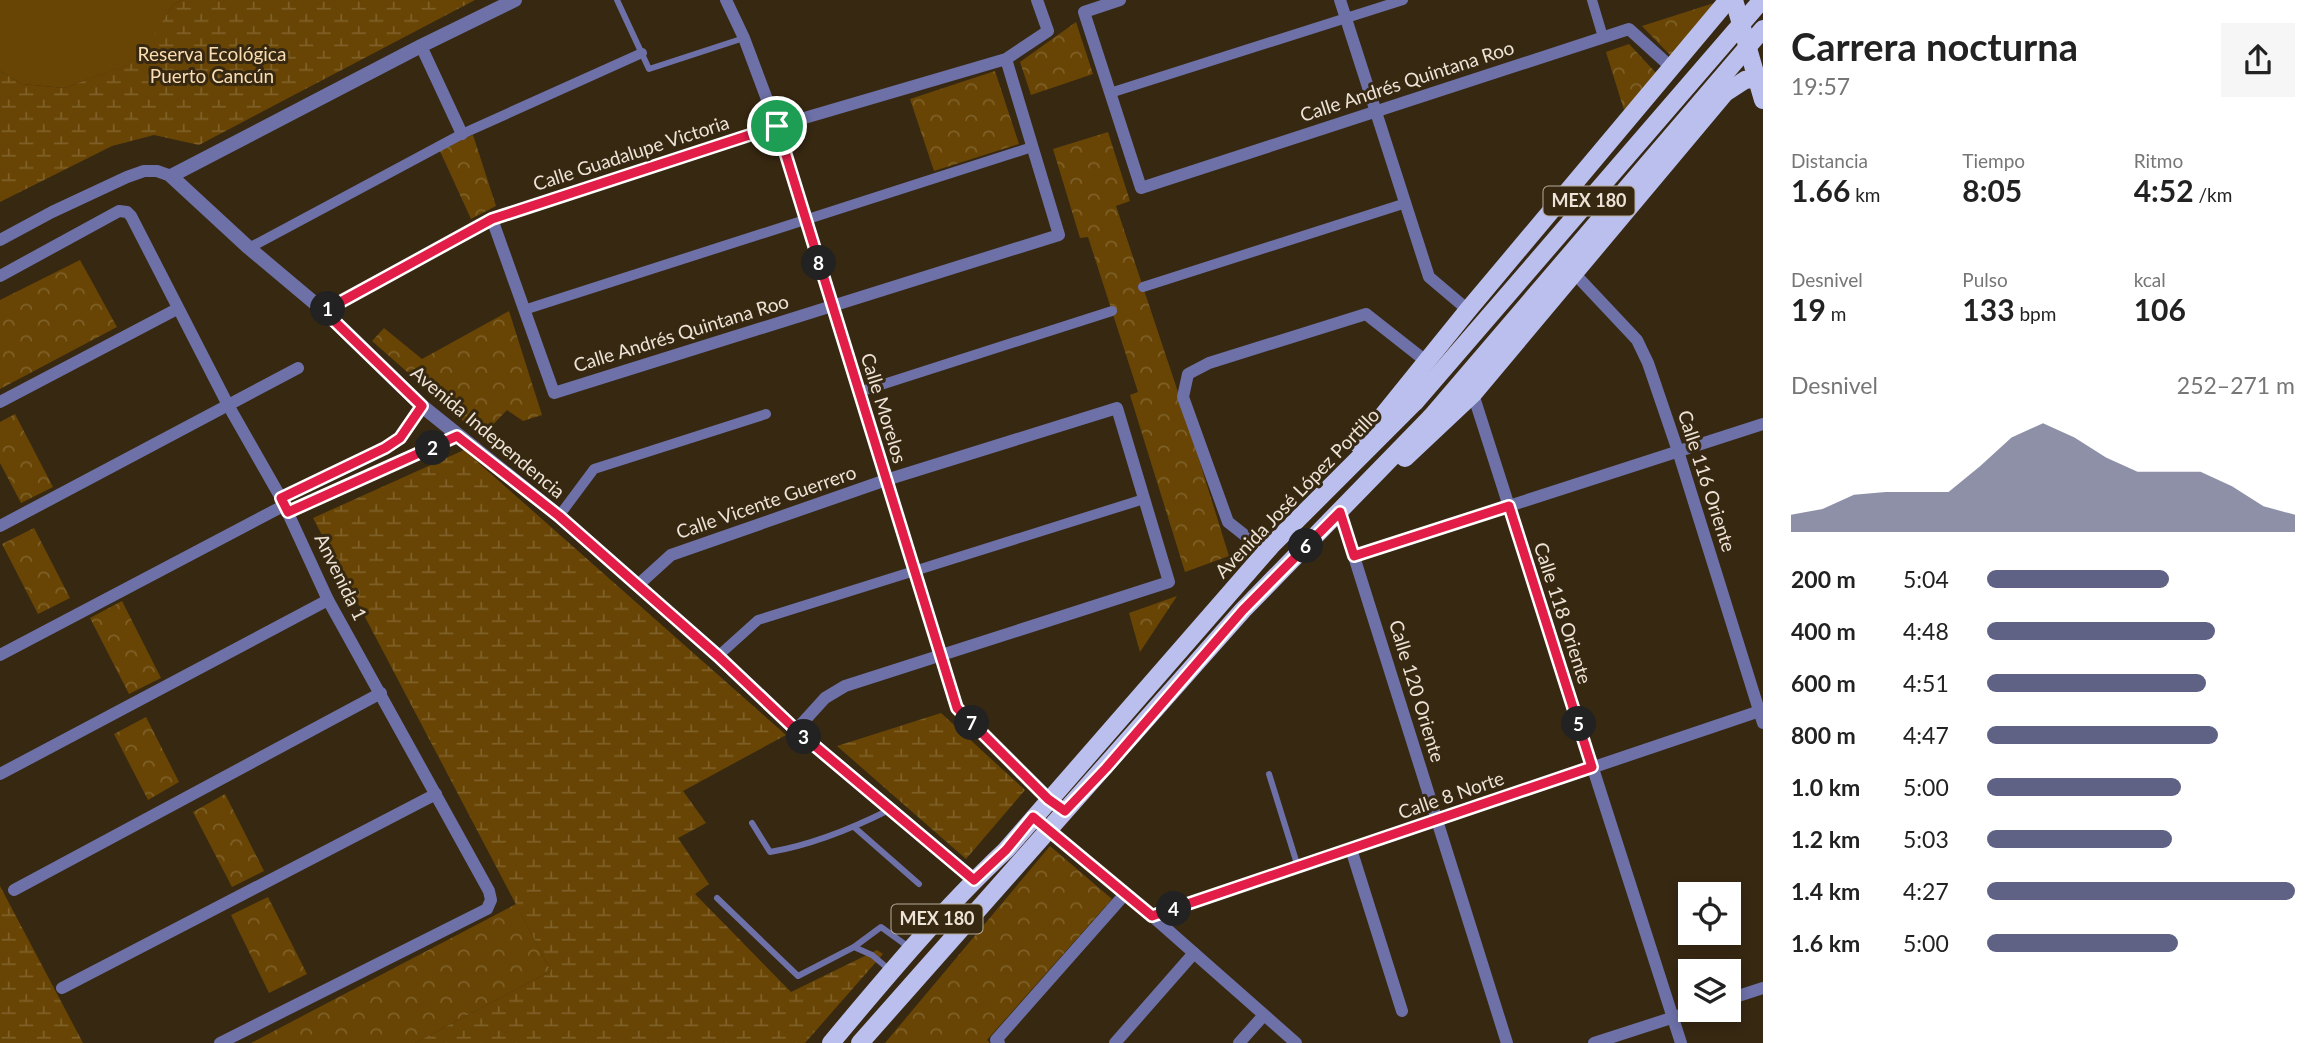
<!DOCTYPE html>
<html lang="es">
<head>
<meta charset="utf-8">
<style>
  :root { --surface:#fff; --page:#f6f6f6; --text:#222; --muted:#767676; --accent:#5f6284 }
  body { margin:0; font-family:Lato,sans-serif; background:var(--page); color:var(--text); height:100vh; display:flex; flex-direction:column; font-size:26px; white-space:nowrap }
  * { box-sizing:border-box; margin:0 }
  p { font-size:23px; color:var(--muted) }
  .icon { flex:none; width:38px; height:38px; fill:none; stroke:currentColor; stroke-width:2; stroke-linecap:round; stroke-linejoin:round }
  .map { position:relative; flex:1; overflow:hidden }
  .details { display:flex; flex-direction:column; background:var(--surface); width:560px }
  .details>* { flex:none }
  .controls { position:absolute; left:1678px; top:882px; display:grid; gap:14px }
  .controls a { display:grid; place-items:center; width:63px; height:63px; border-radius:0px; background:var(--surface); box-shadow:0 4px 10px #0003; font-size:35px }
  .pin { position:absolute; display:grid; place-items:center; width:60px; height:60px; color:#fff; margin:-30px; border:4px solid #fff; border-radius:50%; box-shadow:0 2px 7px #0007 }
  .km { position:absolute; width:35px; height:35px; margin:-18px; border-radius:50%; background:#222; color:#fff; font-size:19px; line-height:35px; text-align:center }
  .round { display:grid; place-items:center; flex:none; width:74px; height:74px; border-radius:0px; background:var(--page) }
  .head { display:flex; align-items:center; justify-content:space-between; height:119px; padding:0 28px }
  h1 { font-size:38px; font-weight:700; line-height:52px }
  .metrics { display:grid; grid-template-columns:repeat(3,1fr); gap:10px; height:119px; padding:7px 28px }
  .metrics div { display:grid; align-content:center }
  .metrics b { font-size:30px; font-weight:700 }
  .metrics small { font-size:19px; font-weight:400 }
  .metrics p { font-size:19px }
  .chart { height:196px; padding:14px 28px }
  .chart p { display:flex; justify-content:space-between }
  .chart svg { width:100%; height:126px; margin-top:7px; fill:var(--accent); opacity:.7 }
  ul { padding:0 28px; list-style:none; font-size:23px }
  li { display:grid; grid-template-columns:112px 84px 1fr; align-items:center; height:52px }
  li i { height:18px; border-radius:9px; background:var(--accent) }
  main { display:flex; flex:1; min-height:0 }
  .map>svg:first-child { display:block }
</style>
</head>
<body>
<main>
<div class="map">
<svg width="1763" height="1043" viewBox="0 0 1763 1043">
  <defs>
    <pattern id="forest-crowns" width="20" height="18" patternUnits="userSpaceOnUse" patternTransform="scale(1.75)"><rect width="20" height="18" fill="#684504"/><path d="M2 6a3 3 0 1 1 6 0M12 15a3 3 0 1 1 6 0" fill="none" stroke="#7e6028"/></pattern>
    <pattern id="wetland-marsh" width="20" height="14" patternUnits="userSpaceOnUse" patternTransform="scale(1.75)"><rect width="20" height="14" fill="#684504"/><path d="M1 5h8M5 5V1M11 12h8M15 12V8" fill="none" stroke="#7e6028"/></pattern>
  </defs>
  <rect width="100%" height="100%" fill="#372812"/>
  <polygon fill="#684504" points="0,0 182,0 172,6 139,61 64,88 22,84 0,71"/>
  <g fill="url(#forest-crowns)">
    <polygon points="1714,3 1671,56 1642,26"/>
    <polygon points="1076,22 1093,74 1031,95 1020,62"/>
    <polygon points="1629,44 1657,74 1624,110 1606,52"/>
    <polygon points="995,71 1019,144 934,171 910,99"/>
    <polygon points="1108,132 1130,201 1116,206 1179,395 1229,556 1185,572 1130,395 1138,392 1088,237 1080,238 1053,149"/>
    <polygon points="473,135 496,206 471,219 439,149"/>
    <polygon points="80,260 117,327 0,389 0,300"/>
    <polygon points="509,311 542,415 523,421 507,410 481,437 372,341 384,328 422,359"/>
    <polygon points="15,414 53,487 21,503 0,463 0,422"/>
    <polygon points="34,528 70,598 38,614 2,544"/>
    <polygon points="1177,596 1140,652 1129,613"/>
    <polygon points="122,601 161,678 129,694 90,618"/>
    <polygon points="146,717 179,782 148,800 114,734"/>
    <polygon points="225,794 264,871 232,887 193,812"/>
    <polygon points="1050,846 1112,899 987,1040 990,1043 885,1043"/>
    <polygon points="268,897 307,974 269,993 231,915"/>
    <polygon points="516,904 551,971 415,1043 251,1043"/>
  </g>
  <g fill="url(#wetland-marsh)">
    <polygon points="182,0 475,0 199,145 154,135 112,146 0,202 0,71 22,84 64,88 138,61 172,6"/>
    <polygon points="464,450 786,735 683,791 706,823 678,838 709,884 695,894 791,992 877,950 883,954 805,1043 415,1043 551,971 313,518"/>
    <polygon points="941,713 1025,790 966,859 837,746"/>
    <polygon points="0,886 83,1043 0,1043"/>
  </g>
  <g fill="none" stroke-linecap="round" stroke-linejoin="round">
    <g stroke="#6d71a8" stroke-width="6">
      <polyline points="617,0 649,69 744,38"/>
      <polyline points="1269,774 1298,867"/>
      <path d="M752,823L770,852C812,845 851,829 889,810"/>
      <polyline points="854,827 919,884"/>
      <polyline points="717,898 798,976 854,947 881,927 910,948"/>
      <polyline points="854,947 872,955 891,971"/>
    </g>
    <g stroke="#6d71a8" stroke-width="10">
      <polyline points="1592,0 1603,37"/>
      <polyline points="1110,93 1403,0"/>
      <polyline points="249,248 462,134 642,53"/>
      <polyline points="1143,287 1406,203"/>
      <polyline points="524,310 1032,147"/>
      <polyline points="324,311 492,219"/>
      <polyline points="859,392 1112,311"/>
      <polyline points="559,516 594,469 766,414"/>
      <polyline points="718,656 758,620 1144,499"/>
    </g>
    <g stroke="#6d71a8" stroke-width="12">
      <polyline points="726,0 744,38 777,126 957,708 1056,805"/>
      <polyline points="1120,0 1084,12 1141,188 1629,29 1672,68"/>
      <polyline points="1340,0 1429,277 1468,310"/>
      <polyline points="421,46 462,134"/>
      <polyline points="1006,59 1059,235 554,393 492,219 777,126 1006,59 1048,31 1037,0"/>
      <polyline points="0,240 52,212 127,177 144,171 157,171 171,176"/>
      <polyline points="1574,273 1637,340 1648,363 1678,451 1763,723"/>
      <polyline points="0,276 119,211 127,212 131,216 228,405 281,498 328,600 489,891 491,900 487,909 220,1043"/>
      <polyline points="1473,394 1681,1043"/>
      <polyline points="0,402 177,309"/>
      <polyline points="281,498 376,453 400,438 422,406"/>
      <polyline points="288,512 457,436"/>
      <polyline points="1340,512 1507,1043"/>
      <polyline points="0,526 298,368"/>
      <polyline points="1271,546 1247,537 1228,522 1183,397 1188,374 1209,363 1366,314 1427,362"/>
      <polyline points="1354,556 1763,424"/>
      <polyline points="638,585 671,555 886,480 1117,408 1169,582 845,686 825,698 796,730"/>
      <polyline points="0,655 285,505"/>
      <polyline points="0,774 328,600"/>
      <polyline points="1033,817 1152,916 1296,1043"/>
      <polyline points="1351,849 1402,1011"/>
      <polyline points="14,890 381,693"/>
      <polyline points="1152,916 1763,710"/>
      <polyline points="62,988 436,794"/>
      <polyline points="1729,999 1763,988"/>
      <polyline points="999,1043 996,1040 1125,894"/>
      <polyline points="1115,1043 1194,953"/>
      <polyline points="1239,1043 1264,1015"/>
      <polyline points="1594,1043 1696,1010"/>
    </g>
    <polyline stroke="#6d71a8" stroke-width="14" points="515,0 421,46 171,176 249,248 324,311 422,406 559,516 718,656 796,730 974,880"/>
    <g stroke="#babfed" stroke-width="18">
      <polyline points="1734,0 1763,100"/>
      <polyline points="1359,445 1468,310 1728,0"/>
      <polyline points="1405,458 1473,394 1725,93 1745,80 1757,78"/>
      <path d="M831,1043C887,976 942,910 1006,850L1271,546L1415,402"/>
      <polyline points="860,1043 1243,610 1431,417"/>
    </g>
    <g stroke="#babfed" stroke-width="18">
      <polyline points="1415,402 1762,0"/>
      <polyline points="1431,417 1763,29"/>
    </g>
  </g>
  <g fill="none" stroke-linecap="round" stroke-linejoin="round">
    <defs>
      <polygon id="route" points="777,126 957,708 1048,799 1065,811 1106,768 1243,610 1340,512 1354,556 1509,506 1592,767 1152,916 1033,817 1006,850 974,880 796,730 718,656 559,516 457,436 288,512 281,498 385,448 400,438 422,406 324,311 492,219"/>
    </defs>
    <use href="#route" stroke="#fff" stroke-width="14"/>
    <use href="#route" stroke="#e11d48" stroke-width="9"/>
  </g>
  <g text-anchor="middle" stroke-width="6" stroke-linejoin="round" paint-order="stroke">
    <g fill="#372812" stroke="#b6ab9b" stroke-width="2">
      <rect x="1543.5" y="186.5" width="91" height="29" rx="5"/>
      <rect x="891.5" y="904.5" width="91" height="29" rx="5"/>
    </g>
    <g font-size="18" font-weight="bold" fill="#ede3d6">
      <text x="1589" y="207">MEX 180</text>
      <text x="937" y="925">MEX 180</text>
    </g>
    <g font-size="19" fill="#fbddb3" stroke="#372812">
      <text x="212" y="61">Reserva Ecológica<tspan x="212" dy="22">Puerto Cancún</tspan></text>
    </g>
    <g font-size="19" fill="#ede3d6" stroke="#372812">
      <text transform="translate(1407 81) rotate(-18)" y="7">Calle Andrés Quintana Roo</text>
      <text transform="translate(631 153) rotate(-18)" y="7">Calle Guadalupe Victoria</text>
      <text transform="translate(681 333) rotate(-17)" y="7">Calle Andrés Quintana Roo</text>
      <text transform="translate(884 408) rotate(73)" y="7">Calle Morelos</text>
      <text transform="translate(488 432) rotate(40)" y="7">Avenida Independencia</text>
      <text transform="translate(1707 481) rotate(72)" y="7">Calle 116 Oriente</text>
      <text transform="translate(1297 493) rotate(-46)" y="7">Avenida José López Portillo</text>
      <text transform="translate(766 502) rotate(-19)" y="7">Calle Vicente Guerrero</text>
      <text transform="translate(341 577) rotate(64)" y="7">Anvenida 1</text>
      <text transform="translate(1563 613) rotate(72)" y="7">Calle 118 Oriente</text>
      <text transform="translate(1417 691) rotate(73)" y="7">Calle 120 Oriente</text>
      <text transform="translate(1451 795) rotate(-19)" y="7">Calle 8 Norte</text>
    </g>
  </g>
</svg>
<div class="controls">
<a><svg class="icon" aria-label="locate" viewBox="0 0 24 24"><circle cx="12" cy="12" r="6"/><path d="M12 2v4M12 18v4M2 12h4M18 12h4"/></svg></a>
<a><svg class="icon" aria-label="layers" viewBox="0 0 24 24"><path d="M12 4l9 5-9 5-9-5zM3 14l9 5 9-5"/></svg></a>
</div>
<div class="pin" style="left:777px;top:126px;background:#1e9e55"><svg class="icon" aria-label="arrive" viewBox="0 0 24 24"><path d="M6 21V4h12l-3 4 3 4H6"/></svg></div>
<b class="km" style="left:328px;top:309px">1</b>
<b class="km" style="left:433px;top:448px">2</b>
<b class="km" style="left:804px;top:737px">3</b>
<b class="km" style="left:1174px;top:909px">4</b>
<b class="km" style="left:1579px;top:724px">5</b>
<b class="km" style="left:1306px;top:546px">6</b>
<b class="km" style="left:972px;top:723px">7</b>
<b class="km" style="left:819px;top:263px">8</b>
</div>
<section class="details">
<div class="head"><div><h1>Carrera nocturna</h1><p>19:57</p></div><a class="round"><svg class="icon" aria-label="share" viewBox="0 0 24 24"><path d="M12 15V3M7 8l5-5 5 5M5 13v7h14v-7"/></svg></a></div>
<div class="metrics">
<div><p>Distancia</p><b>1.66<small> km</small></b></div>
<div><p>Tiempo</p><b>8:05</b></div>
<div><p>Ritmo</p><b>4:52<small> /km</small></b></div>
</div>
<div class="metrics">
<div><p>Desnivel</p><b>19<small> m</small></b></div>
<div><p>Pulso</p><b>133<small> bpm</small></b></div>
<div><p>kcal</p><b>106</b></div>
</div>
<div class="chart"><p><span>Desnivel</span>252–271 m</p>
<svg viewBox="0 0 160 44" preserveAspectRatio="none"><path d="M0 44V38L10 36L20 31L30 30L40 30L50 30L60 21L70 11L80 6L90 11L100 18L110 23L120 23L130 23L140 28L150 35L160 38V44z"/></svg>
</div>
<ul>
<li><b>200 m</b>5:04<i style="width:59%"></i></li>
<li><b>400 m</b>4:48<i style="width:74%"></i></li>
<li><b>600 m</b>4:51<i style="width:71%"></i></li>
<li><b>800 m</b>4:47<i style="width:75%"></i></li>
<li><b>1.0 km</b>5:00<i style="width:63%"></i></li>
<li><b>1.2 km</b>5:03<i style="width:60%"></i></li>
<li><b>1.4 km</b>4:27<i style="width:100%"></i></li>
<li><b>1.6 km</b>5:00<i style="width:62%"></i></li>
</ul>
</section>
</main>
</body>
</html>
